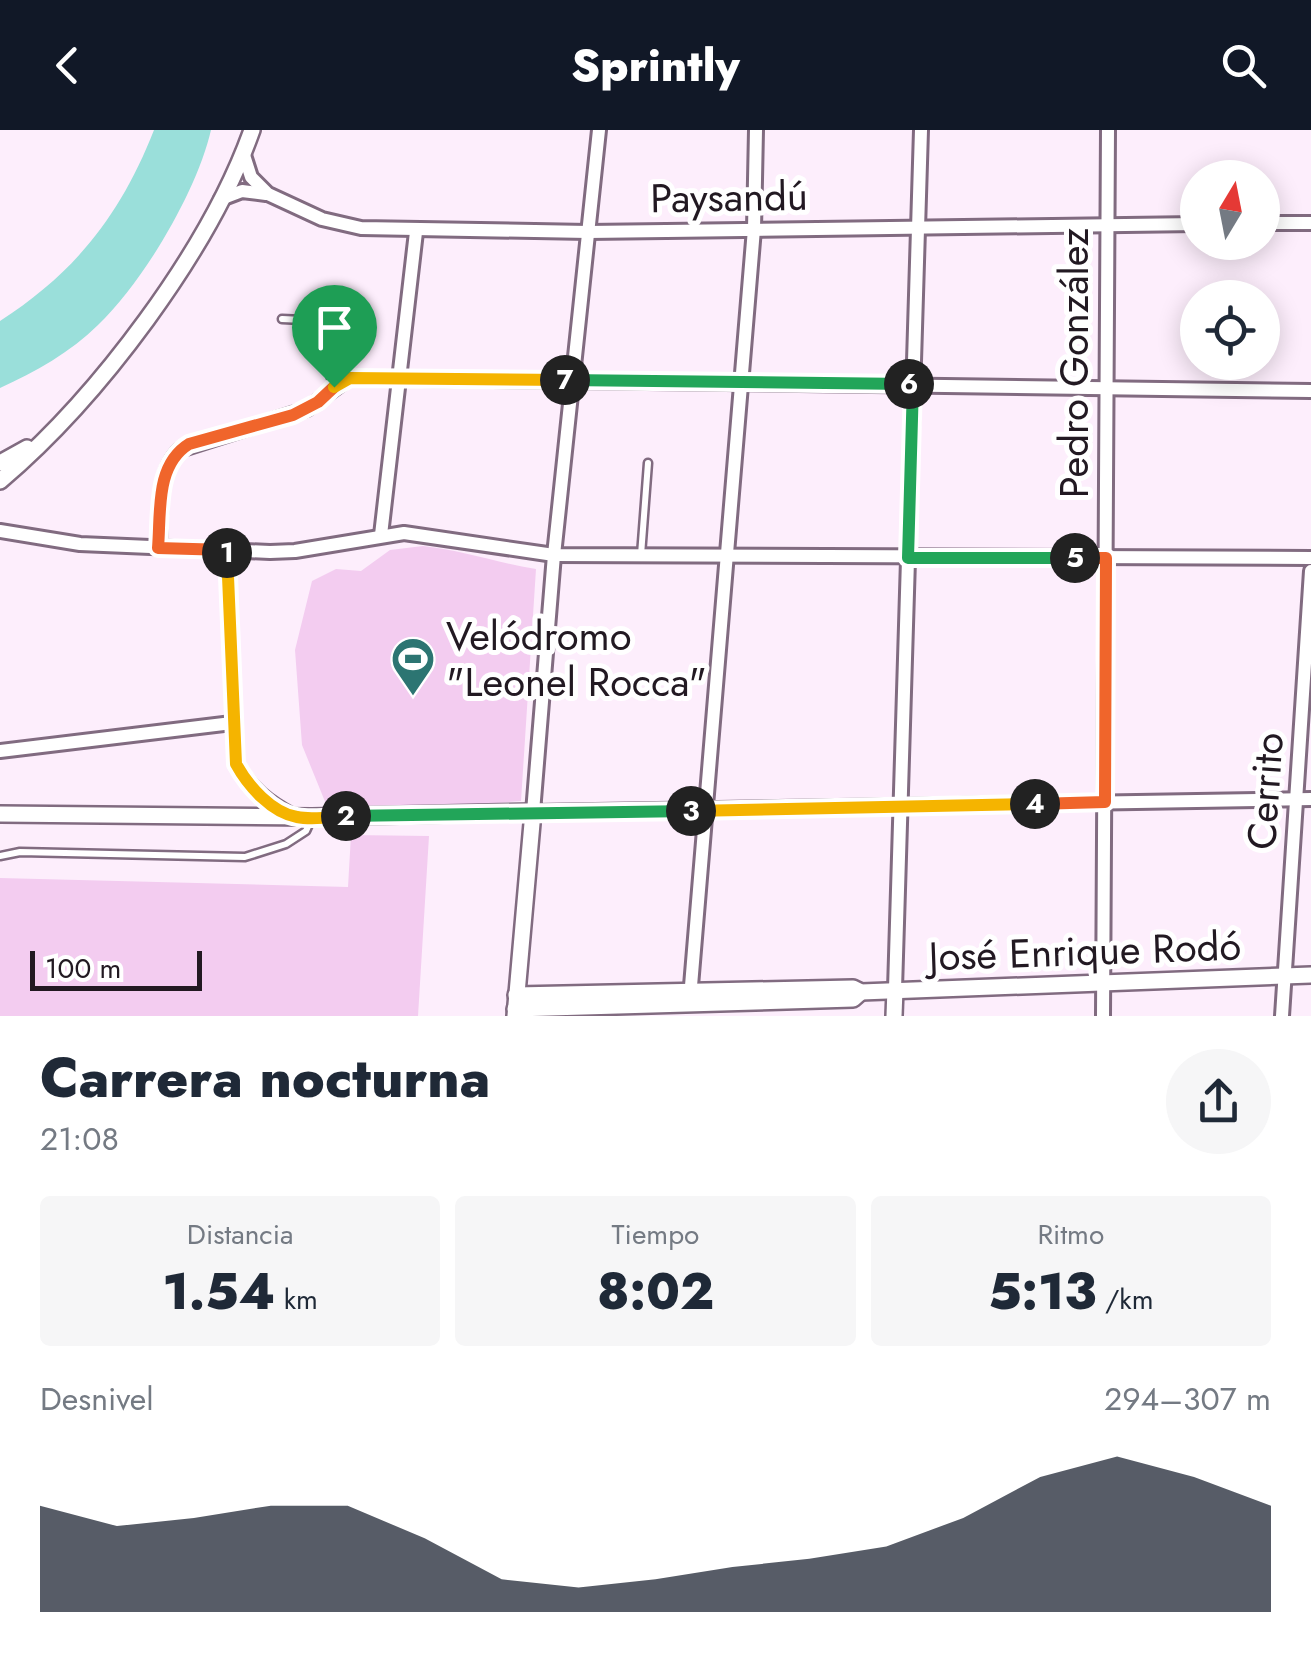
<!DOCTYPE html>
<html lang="es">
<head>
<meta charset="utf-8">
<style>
  :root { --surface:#fff; --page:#f6f6f7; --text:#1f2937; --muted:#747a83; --accent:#111827 }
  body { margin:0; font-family:Jost,sans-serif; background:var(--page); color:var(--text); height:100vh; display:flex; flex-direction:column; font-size:38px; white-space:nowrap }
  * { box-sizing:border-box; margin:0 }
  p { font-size:32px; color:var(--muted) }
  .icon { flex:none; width:55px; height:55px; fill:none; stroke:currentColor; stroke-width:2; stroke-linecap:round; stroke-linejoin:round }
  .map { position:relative; height:886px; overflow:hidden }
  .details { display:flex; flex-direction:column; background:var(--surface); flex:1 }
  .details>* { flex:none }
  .needle { width:65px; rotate:10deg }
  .tools { position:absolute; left:1180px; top:30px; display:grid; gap:20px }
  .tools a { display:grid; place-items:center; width:100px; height:100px; border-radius:50%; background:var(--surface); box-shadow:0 5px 25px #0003; font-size:50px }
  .scale { position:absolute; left:30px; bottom:25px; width:172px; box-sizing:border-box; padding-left:10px; border:5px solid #221922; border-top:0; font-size:28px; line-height:35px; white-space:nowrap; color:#221922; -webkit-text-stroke:8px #fff; paint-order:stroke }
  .pin { position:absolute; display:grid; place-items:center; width:85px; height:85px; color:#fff; margin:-102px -42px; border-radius:50% 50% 50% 0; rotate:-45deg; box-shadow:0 0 10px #0007 }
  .pin .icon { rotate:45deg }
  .km { position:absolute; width:50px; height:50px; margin:-25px; border-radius:50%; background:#222; color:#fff; font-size:28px; line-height:50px; text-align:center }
  .round { display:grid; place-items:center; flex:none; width:105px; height:105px; border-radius:52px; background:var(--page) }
  .overview { display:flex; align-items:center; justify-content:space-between; height:170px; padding:0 40px }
  h1 { font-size:55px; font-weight:800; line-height:75px }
  .figures { display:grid; grid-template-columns:repeat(3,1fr); gap:15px; height:170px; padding:10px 40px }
  .figures div { display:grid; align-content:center; border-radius:10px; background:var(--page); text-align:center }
  .figures b { font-size:50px; font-weight:800 }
  .figures small { font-size:28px; font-weight:400 }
  .figures p { font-size:28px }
  .chart { height:280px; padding:20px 40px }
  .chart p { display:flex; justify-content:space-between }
  .chart svg { width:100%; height:180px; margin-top:10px; fill:var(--accent); opacity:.7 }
  header { display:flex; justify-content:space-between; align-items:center; height:130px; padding:0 40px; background:var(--accent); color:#fff; font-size:45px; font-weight:800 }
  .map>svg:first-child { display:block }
</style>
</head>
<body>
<header><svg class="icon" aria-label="back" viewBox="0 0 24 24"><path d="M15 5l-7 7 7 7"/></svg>Sprintly<svg class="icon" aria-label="search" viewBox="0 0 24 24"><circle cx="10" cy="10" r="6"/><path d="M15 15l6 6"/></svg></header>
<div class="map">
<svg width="1311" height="886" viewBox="0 0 1311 886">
  <rect width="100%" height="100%" fill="#fdeefc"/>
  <g fill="#f3ccf0">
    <path d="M423,416C461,420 498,433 536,439L521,671L424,679L326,674L302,615L295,520L312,451L336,439L361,441L390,420Z"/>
    <polygon points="351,705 429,706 418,886 0,886 0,748 348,757"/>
  </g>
  <path fill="#9adfda" d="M154,0H211C197,61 144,151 98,195C71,222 35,242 0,258V191C76,142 121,84 154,0Z"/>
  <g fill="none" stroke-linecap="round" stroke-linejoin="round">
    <defs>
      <g id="service">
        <polyline points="282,189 303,190 311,194 334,256"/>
        <polyline points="641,425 648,333"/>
        <polyline points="0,726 20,722 245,727 286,714 306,701 311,690"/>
      </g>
      <g id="minor">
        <polyline points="599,0 554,425 533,682 1311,669"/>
        <polyline points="243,22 251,47 268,64 322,89 361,98 588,102 1198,94"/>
        <polyline points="221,69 242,61 266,64"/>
        <polyline points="1262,93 1311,93"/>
        <polyline points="0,401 80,414 270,422 295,421 404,403 554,425 1311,428"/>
        <polyline points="381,405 416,102"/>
        <path d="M159,418C161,387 156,342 180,320L307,279L349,248L1311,261"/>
        <path d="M227,419L236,634C250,659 269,673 293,686"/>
        <polyline points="0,621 232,593"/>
        <polyline points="895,859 921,0"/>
        <polyline points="690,868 754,99 756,0"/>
        <polyline points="1103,886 1108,0"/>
        <polyline points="1282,886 1311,441"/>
      </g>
      <g id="tertiary">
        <polyline points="0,333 27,318"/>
        <path d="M0,351C98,268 209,121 252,0"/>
        <polyline points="0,684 312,687 533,682 515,886"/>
        <polyline points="516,865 853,858 861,862 1311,845"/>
        <polyline points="515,879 853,869 861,862"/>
        <polyline points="894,886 895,859"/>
      </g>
    </defs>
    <use href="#service" stroke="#816b80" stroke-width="11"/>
    <use href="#minor" stroke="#816b80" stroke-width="18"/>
    <use href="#tertiary" stroke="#816b80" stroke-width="20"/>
    <use href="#service" stroke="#fff" stroke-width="6"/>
    <use href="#minor" stroke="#fff" stroke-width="12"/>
    <use href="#tertiary" stroke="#fff" stroke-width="15"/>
  </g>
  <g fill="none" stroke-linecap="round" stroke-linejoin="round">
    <defs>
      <path id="split-1" d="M227,423V420L158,418C161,382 155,335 189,314L293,285L318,272L334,257"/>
      <path id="split-2" d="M227,423L236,634C248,656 272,683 297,687C312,690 331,687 346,686"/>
      <polyline id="split-3" points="346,686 691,681"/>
      <polyline id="split-4" points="691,681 1035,674"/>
      <polyline id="split-5" points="1035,674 1105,672 1106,428 1075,428"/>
      <polyline id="split-6" points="909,254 913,254 908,428 1075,428"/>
      <polyline id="split-7" points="565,250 909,254"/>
      <polyline id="split-8" points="334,257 350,248 565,250"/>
    </defs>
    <use href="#split-1" stroke="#fff" stroke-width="20"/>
    <use href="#split-2" stroke="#fff" stroke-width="20"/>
    <use href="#split-3" stroke="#fff" stroke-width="20"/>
    <use href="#split-4" stroke="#fff" stroke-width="20"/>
    <use href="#split-5" stroke="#fff" stroke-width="20"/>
    <use href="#split-6" stroke="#fff" stroke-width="20"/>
    <use href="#split-7" stroke="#fff" stroke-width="20"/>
    <use href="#split-8" stroke="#fff" stroke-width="20"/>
    <use href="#split-1" stroke="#f0652b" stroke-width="12"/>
    <use href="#split-2" stroke="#f5b400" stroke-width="12"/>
    <use href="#split-3" stroke="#22a559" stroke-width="12"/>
    <use href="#split-4" stroke="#f5b400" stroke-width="12"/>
    <use href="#split-5" stroke="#f0652b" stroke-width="12"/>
    <use href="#split-6" stroke="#22a559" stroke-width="12"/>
    <use href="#split-7" stroke="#22a559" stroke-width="12"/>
    <use href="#split-8" stroke="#f5b400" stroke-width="12"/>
  </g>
  <defs>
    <symbol id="stadium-pin" viewBox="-11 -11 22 30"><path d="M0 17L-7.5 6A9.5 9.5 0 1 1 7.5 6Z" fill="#2c7572" stroke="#fff"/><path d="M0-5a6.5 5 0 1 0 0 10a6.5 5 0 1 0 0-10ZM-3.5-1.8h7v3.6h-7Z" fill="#fff"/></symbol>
  </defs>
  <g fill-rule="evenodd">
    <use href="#stadium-pin" x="388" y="504" width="50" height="68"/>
  </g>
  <g text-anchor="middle" stroke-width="10" stroke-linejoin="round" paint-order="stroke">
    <g font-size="40" fill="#221922" stroke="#fff">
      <text transform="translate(729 67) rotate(-1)" y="14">Paysandú</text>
      <text transform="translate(1074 233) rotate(-90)" y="14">Pedro González</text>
      <text transform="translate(1265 661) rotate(-86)" y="14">Cerrito</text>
      <text transform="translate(1085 821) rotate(-2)" y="14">José Enrique Rodó</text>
    </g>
    <g font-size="40" fill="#221922" stroke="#fff" text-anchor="start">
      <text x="446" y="520">Velódromo<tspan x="446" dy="46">"Leonel Rocca"</tspan></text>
    </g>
  </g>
</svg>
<div class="tools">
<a><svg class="needle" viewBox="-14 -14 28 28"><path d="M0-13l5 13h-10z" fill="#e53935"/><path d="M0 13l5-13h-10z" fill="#747a83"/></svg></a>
<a><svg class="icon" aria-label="locate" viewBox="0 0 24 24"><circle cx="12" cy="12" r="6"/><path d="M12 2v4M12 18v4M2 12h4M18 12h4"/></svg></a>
</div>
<div class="scale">100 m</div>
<div class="pin" style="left:334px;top:257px;background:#1e9e55"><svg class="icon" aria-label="arrive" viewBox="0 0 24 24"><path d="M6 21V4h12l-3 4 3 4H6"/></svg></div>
<b class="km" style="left:227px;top:423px">1</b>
<b class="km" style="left:346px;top:686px">2</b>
<b class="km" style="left:691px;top:681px">3</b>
<b class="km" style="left:1035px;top:674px">4</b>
<b class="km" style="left:1075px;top:428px">5</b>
<b class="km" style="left:909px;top:254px">6</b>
<b class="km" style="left:565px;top:250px">7</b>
</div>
<section class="details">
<div class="overview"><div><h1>Carrera nocturna</h1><p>21:08</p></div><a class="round"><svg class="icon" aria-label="share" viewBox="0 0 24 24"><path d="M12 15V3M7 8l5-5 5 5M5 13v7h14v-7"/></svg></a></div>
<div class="figures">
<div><p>Distancia</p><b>1.54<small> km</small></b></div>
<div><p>Tiempo</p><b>8:02</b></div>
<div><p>Ritmo</p><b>5:13<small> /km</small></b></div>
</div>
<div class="chart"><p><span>Desnivel</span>294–307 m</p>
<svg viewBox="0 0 160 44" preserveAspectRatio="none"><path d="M0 44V18L10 23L20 21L30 18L40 18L50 26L60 36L70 38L80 36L90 33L100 31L110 28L120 21L130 11L140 6L150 11L160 18V44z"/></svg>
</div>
</section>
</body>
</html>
